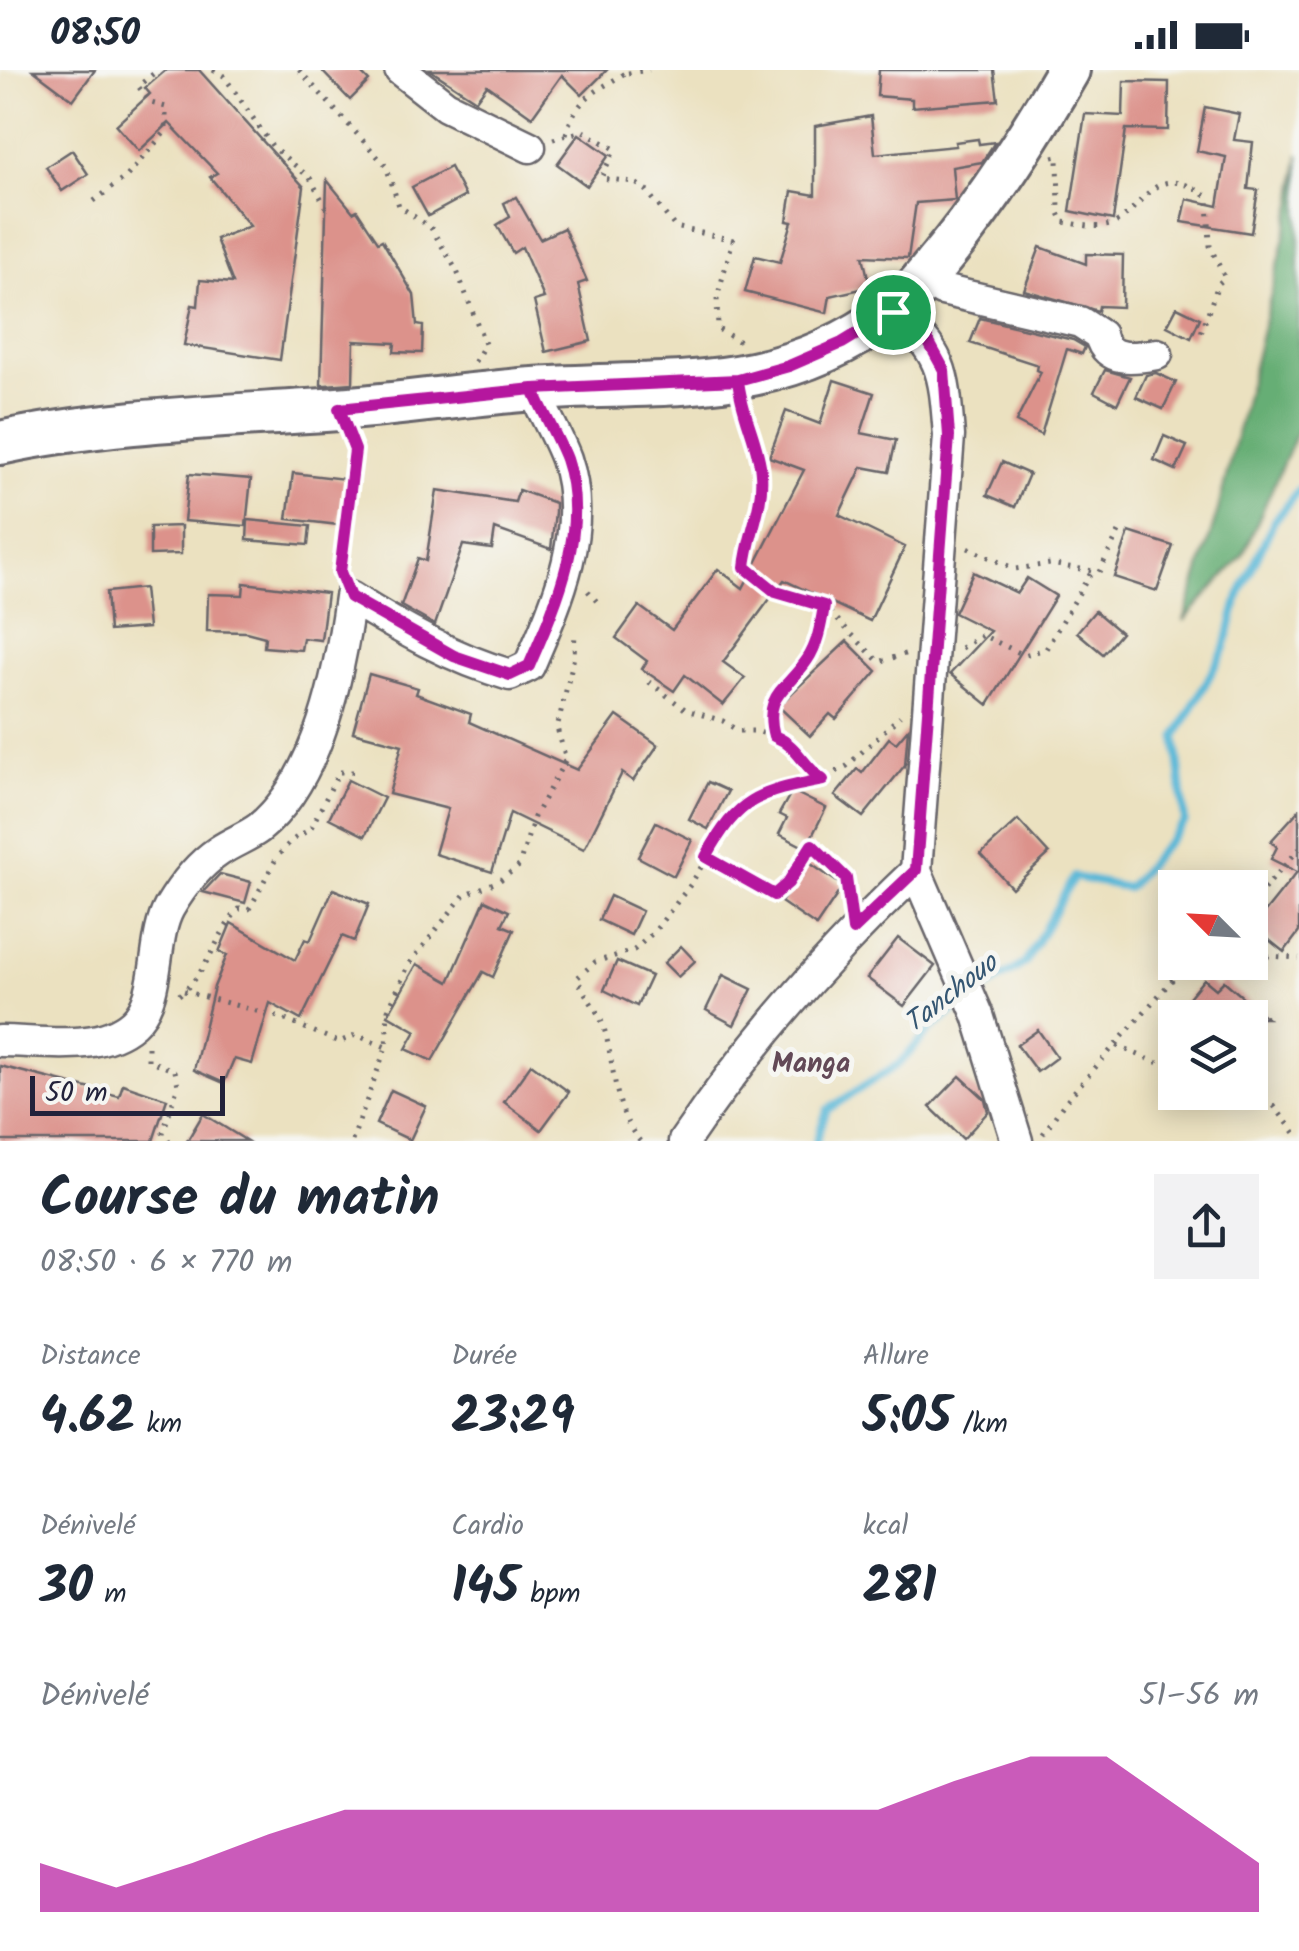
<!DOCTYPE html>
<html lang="fr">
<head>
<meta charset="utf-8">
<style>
  :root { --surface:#fff; --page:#f2f2f3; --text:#1f2937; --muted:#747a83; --accent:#b5179e }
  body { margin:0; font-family:Kalam,sans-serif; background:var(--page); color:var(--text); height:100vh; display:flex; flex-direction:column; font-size:38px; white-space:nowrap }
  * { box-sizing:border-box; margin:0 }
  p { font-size:32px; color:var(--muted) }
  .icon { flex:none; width:55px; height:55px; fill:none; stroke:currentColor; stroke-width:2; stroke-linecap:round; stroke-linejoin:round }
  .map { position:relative; height:1071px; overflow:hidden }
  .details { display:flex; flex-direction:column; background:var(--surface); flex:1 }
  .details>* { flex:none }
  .needle { width:65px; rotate:294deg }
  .fabs { position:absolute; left:1158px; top:800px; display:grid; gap:20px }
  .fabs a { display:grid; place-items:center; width:110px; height:110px; border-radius:0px; background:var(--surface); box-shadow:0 5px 25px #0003; font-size:50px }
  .scale { position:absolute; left:30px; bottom:25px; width:195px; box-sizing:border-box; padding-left:10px; border:5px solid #22223b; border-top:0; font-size:28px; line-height:35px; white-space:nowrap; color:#22223b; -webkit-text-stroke:8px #f6f6f2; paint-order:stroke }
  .pin { position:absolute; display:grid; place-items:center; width:85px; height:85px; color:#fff; margin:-42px; border:5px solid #fff; border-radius:50%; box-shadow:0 2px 10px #0007 }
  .round { display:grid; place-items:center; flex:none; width:105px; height:105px; border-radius:0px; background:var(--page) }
  .headline { display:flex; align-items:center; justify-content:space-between; height:170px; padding:0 40px }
  h1 { font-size:55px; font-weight:800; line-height:75px }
  .stats { display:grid; grid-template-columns:repeat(3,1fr); gap:15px; height:170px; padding:10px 40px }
  .stats div { display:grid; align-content:center }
  .stats b { font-size:50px; font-weight:800 }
  .stats small { font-size:28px; font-weight:400 }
  .stats p { font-size:28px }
  .chart { height:280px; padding:20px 40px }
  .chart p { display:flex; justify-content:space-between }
  .chart svg { width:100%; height:180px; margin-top:10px; fill:var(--accent); opacity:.7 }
  .status { display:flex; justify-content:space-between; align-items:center; height:70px; padding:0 50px; background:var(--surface); direction:ltr }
  .status svg { height:28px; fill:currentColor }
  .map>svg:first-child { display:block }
</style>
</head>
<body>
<div class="status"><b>08:50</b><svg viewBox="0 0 49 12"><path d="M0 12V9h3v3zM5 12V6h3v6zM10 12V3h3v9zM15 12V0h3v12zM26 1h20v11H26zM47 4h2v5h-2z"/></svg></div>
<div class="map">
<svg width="1299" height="1071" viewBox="0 0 1299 1071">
  <rect width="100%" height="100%" fill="#f6f6f2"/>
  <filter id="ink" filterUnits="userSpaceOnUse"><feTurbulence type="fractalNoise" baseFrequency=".01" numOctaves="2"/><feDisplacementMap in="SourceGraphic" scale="20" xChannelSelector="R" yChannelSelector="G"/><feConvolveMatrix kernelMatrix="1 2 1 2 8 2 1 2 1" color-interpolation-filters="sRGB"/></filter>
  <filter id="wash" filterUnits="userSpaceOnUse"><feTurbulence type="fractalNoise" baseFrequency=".0048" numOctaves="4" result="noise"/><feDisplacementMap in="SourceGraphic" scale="40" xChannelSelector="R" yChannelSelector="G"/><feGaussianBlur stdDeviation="2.25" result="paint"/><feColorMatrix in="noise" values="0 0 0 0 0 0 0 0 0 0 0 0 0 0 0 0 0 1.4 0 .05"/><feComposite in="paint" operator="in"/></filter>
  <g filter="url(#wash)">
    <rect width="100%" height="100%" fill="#ebe1c0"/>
    <polygon fill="#66ae75" stroke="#446858" stroke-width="2.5" points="1299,84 1299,357 1243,485 1184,551 1218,440 1294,130"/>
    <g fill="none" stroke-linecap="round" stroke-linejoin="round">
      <g stroke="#59b7d7" stroke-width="8">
        <polyline points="977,924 1025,893 1074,807 1128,818 1185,752 1176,667 1225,578 1239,526 1274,451 1299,419"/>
        <polyline points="816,1071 827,1040 900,993 931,959 966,932"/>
      </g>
    </g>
    <g id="blocks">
      <g fill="#dc928b">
        <polygon points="33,0 95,0 73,30"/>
        <polygon points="166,0 199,0 304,117 280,290 184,275 192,235 198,236 200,210 233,213 216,169 250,156 210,107 217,103 169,53 139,81 116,55 150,24 145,18"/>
        <polygon points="321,0 358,0 369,11 350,30"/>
        <polygon points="430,0 607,0 582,25 562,5 532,47 487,15 476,30"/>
        <polygon points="879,0 994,0 998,30 912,37 912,29 877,26"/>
        <polygon points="1124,11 1169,12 1168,60 1126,59 1113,150 1070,141 1085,44 1123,46"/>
        <polygon points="1205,37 1239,44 1234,70 1253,72 1248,119 1258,120 1251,163 1182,152 1187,129 1218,136 1226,87 1197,81"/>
        <polygon points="871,46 875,84 956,76 955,72 978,69 979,74 995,72 982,92 952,97 955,130 916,133 908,188 863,186 870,217 830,226 827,243 745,222 755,186 780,192 792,152 787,151 792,121 815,125 815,56"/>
        <polygon points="579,64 609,85 587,116 557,94"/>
        <polygon points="72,80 88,104 62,121 46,97"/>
        <polygon points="450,97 465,126 428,146 412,117"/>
        <polygon points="327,110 353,142 357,140 378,172 382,170 414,225 417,255 423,256 422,283 394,282 395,273 354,271 353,313 326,315 321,315"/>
        <polygon points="516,127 540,169 564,158 587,211 578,214 591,271 546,282 534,231 544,228 522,177 513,183 497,155 510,147 504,133"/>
        <polygon points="1040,177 1086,194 1086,184 1123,185 1122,237 1099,236 1098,241 1024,220"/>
        <polygon points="1177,237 1200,248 1191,268 1167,256"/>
        <polygon points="980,248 1073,270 1085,277 1082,284 1067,279 1041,365 1016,352 1041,302 1037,300 1038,295 970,273"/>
        <polygon points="1105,300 1130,307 1117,334 1094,322"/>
        <polygon points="1156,303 1176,312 1163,339 1136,327 1146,305"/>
        <polygon points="834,310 874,323 861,363 896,370 889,402 862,397 839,445 905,477 870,551 784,510 723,592 745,608 723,635 685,605 674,621 642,599 647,591 616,568 639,536 672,560 718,499 743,518 804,400 769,387 786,341 820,354"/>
        <polygon points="1164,366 1187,376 1176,400 1154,390"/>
        <polygon points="1002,392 1029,404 1015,437 987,425"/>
        <polygon points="293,403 345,409 339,455 287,449"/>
        <polygon points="189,404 251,409 246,456 184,451"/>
        <polygon points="437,420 515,432 519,420 555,433 555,442 551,479 495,459 492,479 463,475 435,555 401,536 418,488 426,491"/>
        <polygon points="248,450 310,456 308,475 247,470"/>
        <polygon points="181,456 181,484 150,485 150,457"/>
        <polygon points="1129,462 1173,476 1157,521 1114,507"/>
        <polygon points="973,502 1017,523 1027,508 1056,526 988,635 950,604 990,561 954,543"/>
        <polygon points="244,513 327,523 321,570 303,568 301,580 264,577 265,567 246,562 207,561 208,524 243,525"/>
        <polygon points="144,518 148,558 109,561 106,522"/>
        <polygon points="1095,541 1121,563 1103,584 1077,562"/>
        <polygon points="847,571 877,601 836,649 830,644 810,666 778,636"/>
        <polygon points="369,604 418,618 416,624 471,644 469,652 577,700 617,646 658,675 633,711 622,703 584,779 510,743 492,802 435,784 448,739 389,724 402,675 353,662"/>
        <polygon points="908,659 905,695 863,747 835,726 857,699 862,703 889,668 896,673"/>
        <polygon points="348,710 384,728 365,766 329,748"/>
        <polygon points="708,712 728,721 708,759 689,749"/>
        <polygon points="792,721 826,738 806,778 779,764 787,748 779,744"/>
        <polygon points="1299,740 1299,862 1284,882 1253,857 1297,802 1271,789 1277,777 1271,771"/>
        <polygon points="1018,750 1049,784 1012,818 981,784"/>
        <polygon points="656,752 692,770 674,806 638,787"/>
        <polygon points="808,792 843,816 816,856 781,832"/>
        <polygon points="220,804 251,812 245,833 203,822"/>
        <polygon points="333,819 369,834 354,871 342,866 301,950 270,933 252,994 234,989 224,1013 194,1000 214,917 227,885 219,882 231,853 295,890 305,869 310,871"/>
        <polygon points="610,826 642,841 631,865 599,850"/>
        <polygon points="485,830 509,841 502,855 514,860 493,907 483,902 432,991 406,979 416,961 388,945 417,894 449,912"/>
        <polygon points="898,868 935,896 904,936 867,908"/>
        <polygon points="681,876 695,891 678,907 664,893"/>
        <polygon points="617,891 651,906 637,936 604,920"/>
        <polygon points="723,905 752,919 734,955 706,940"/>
        <polygon points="1204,909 1216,919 1224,911 1267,948 1172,948"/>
        <polygon points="1038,960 1057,987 1037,1002 1017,975"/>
        <polygon points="531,994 569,1022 541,1060 504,1032"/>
        <polygon points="0,996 119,1026 123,1014 167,1029 153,1071 0,1071"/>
        <polygon points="960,1006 985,1029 988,1042 963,1069 930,1037"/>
        <polygon points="391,1020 426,1036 410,1070 376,1054"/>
        <polygon points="203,1044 247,1071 187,1071"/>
      </g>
    </g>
  </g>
  <g filter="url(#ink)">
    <use href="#blocks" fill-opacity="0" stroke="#68656a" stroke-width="2.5"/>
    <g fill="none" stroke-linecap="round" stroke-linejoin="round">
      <defs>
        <g id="street">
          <polyline points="400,0 446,36 530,77"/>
          <path d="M923,209L942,220L1080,252L1100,265C1106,293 1135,288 1157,284"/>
          <path d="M893,242C944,283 944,302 949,366L916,801L978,945L1017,1071"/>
          <path d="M0,971C42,971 99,983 133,953C162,927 151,871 169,838C182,816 198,795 219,781C232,772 247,767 259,758C319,709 340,601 350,527C401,559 452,588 510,605L529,596C557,532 590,459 566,389C557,365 543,342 533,319"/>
          <path d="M684,1071C752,971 828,884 916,801"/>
        </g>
        <path id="secondary" d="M0,373C112,349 225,347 338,339C404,334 469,324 534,319C667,310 774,328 890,243C909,229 926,206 941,188C990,129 1030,66 1068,0"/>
      </defs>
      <use href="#street" stroke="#68656a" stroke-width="35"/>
      <use href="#secondary" stroke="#68656a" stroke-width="48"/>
      <g stroke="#68656a" stroke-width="5" stroke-dasharray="2.5 8" stroke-linecap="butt">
        <polyline points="213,0 224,6 273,77 310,108 326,137"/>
        <polyline points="299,0 386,96 399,136 431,158 457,201 485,274 474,293"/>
        <polyline points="628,3 649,0"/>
        <path d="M566,64C577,24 600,21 629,0"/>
        <polyline points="553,69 583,61 615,79 601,108 634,112 646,120 675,157 733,170 717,228 718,259 740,272"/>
        <path d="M1053,87L1058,86L1059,143L1063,152C1078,154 1095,159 1110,155C1144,144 1150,85 1208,127L1210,176L1225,208L1218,214L1201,263"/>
        <polyline points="94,131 127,106 166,61 166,37 151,33 138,16 158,0"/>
        <polyline points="741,338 761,401 758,452 745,497 776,522 824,536 879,592 908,583"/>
        <polyline points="968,478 1015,499 1050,494 1099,502 1119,462"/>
        <polyline points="340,501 355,380 351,369"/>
        <polyline points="588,521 599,534"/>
        <polyline points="961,578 982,565 1024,585 1046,579 1092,501"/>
        <polyline points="649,612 686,640 723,651 738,661 757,661 792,674 810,701 820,708"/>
        <path d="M774,665C763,624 787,620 807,590C818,574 821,554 824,536"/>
        <polyline points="706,787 774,825 788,813 813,775 846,808 850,827"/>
        <polyline points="1250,835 1299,779"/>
        <polyline points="1250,874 1268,886 1299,888"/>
        <polyline points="184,921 278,947 339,972 356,965 386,977"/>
        <path d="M179,925C209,902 214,867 239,839H249C268,809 275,774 310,760L339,702H359"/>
        <polyline points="1117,976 1175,1000"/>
        <polyline points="148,977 148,990 175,1001 178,1015 163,1063 169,1071"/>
        <polyline points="1234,1022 1274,1036 1299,1068"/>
        <polyline points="1043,1064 1065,1032 1188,892"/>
        <polyline points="352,1071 386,977 388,940 409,894 464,825 499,811 519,796 534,747 566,689 557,658 574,587 575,561"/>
        <path d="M640,1071C613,1041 615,995 604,958C599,941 584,925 577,908L595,892L634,880L654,862L691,814L737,737L790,716L823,709L847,696L900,646"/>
      </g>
      <use href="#street" stroke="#fff" stroke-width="30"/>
      <use href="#secondary" stroke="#fff" stroke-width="42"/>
    </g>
  </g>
  <g fill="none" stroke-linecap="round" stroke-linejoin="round" filter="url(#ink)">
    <defs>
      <path id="route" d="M893,242L842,273L789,296L738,310L533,319L339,339L355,380L340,502L350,527L454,586L510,605L529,596C557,532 590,459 566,389C557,366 543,343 533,319L738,310C741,343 759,374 761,403C764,436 748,465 745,497L776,522L824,536C821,554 818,574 807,590C786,621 763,624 774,666C799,676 802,696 823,710C758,722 738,728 706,787L774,825L788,813L812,775L846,808L853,860L916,800L949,366L944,300L927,269L893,242"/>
    </defs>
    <use href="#route" stroke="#fff" stroke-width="20"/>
    <use href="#route" stroke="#b5179e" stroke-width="12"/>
  </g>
  <g text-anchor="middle" stroke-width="10" stroke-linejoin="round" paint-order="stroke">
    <g font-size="28" font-style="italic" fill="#355672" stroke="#f6f6f2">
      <text transform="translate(950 922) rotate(-38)" y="10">Tanchouo</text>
    </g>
    <g font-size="28" font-weight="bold" fill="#634957" stroke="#f6f6f2">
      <text x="811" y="1002">Manga</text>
    </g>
  </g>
</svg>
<div class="fabs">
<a><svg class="needle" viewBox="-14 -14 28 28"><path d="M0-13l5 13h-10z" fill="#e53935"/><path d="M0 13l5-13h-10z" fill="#747a83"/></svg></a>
<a><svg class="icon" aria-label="layers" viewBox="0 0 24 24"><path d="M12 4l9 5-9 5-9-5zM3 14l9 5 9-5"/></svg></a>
</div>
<div class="scale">50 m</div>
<div class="pin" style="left:893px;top:242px;background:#1e9e55"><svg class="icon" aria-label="arrive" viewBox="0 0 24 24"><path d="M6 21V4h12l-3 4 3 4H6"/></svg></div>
</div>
<section class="details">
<div class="headline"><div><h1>Course du matin</h1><p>08:50 · 6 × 770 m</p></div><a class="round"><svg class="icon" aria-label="share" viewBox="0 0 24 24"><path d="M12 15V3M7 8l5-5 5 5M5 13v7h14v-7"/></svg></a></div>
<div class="stats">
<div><p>Distance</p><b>4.62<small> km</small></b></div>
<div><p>Durée</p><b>23:29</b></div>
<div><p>Allure</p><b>5:05<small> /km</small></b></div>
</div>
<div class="stats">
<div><p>Dénivelé</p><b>30<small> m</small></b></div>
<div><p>Cardio</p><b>145<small> bpm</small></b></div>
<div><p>kcal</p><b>281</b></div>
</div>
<div class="chart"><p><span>Dénivelé</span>51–56 m</p>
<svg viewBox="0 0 160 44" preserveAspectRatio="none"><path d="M0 44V32L10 38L20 32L30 25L40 19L50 19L60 19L70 19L80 19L90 19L100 19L110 19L120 12L130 6L140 6L150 19L160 32V44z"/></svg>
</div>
</section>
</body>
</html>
